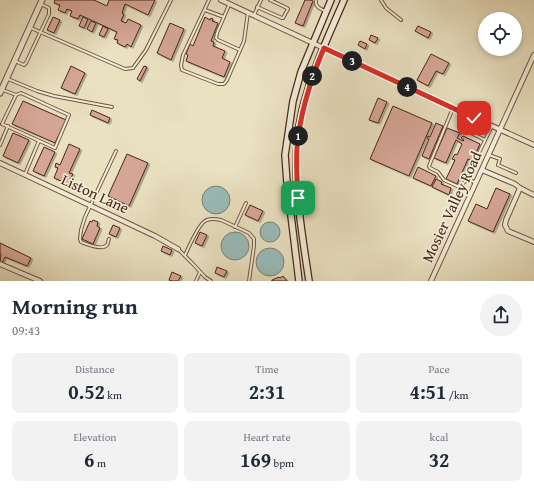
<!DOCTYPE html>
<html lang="en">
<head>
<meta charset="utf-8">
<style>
  :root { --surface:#fff; --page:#f2f2f3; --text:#1f2937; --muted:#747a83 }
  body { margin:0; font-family:"Gentium Book Plus",serif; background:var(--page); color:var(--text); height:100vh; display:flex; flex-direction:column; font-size:15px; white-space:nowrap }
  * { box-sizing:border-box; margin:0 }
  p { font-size:13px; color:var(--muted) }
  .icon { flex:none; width:22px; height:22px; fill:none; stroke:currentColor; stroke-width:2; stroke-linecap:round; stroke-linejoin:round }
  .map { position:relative; height:281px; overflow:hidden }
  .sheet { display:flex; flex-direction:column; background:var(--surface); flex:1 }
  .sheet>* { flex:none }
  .controls { position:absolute; left:478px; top:12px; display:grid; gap:8px }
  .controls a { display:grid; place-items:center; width:44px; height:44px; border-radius:50%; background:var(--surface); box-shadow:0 2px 6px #0003; font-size:20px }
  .pin { position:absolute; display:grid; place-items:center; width:34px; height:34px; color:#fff; margin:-17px; border-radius:8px; box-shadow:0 2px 6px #0006 }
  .km { position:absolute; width:20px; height:20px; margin:-10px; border-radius:50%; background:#222; color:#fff; font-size:11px; line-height:20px; text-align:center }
  .round { display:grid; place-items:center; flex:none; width:42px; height:42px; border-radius:21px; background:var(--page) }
  .headline { display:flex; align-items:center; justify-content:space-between; height:68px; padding:0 12px }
  h1 { font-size:22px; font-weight:800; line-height:30px }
  .metrics { display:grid; grid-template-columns:repeat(3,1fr); gap:6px; height:68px; padding:4px 12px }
  .metrics div { display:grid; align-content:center; border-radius:8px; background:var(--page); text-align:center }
  .metrics b { font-size:20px; font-weight:800 }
  .metrics small { font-size:11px; font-weight:400 }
  .metrics p { font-size:11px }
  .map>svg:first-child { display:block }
</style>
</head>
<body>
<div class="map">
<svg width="534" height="281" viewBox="0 0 534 281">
  <defs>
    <filter id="shadow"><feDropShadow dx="2" dy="1.5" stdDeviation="0" flood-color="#0004"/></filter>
  </defs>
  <rect width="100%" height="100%" fill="#eae1c1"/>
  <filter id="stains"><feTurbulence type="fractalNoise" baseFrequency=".005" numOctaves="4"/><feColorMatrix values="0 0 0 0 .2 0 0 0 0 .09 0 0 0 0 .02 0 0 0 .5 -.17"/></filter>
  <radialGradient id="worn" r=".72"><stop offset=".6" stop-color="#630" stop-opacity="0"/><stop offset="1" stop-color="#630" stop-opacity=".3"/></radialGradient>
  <g fill="#9abcbb" stroke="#7a8079">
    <circle cx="216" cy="200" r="14"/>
    <circle cx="270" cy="232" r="10"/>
    <circle cx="235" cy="246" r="14"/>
    <circle cx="270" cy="262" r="14"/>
  </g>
  <g fill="#d6a696" stroke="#492516" filter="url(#shadow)">
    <polygon points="55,0 94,0 107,6 109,0 155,0 148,15 125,4 122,13 124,14 121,21 126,23 128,19 141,25 131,47 127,44 125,47 117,43 118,40 114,39 117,32 80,15 78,19 70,16 72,11 67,9 65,13 58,10 60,5 54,3"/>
    <polygon points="305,0 311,0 313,1 303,26 295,23"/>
    <polygon points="53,17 60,20 54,33 47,30"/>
    <polygon points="83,17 88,19 84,28 79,26"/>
    <polygon points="205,17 210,20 211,18 213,19 212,21 218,23 211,41 214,42 213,46 225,51 222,58 230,62 224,77 186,61 188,55 186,54 190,44 193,46"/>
    <polygon points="91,21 96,23 92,32 87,29"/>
    <polygon points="170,23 184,29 171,60 157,53"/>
    <polygon points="103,26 108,29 104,37 99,35"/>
    <polygon points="418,26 431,32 428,38 415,31"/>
    <polygon points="371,35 378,38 375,43 369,40"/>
    <polygon points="360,41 367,44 365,49 358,45"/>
    <polygon points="431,54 449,63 443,74 436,71 428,86 417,80"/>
    <polygon points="71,66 85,73 75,94 61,88"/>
    <polygon points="144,66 147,67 140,81 137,79"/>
    <polygon points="378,98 387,102 378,123 369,120"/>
    <polygon points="23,101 66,120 55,143 12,124"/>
    <polygon points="393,106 432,123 409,176 370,159"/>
    <polygon points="92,110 110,118 108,123 90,115"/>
    <polygon points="436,123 443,126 429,159 422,156 429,139 427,138 428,136 430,137"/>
    <polygon points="447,128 460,133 457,138 463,141 464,140 461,138 463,136 480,144 472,161 468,159 457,184 446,179 455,160 452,159 455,154 457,155 462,144 456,140 446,163 434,158"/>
    <polygon points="13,133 29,140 18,163 3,156"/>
    <polygon points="69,144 80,149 69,173 73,174 68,184 54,178 58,168 55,167 56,163 60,165"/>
    <polygon points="44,147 55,152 44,176 33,171"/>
    <polygon points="127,154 148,163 129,206 108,196"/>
    <polygon points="418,167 436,176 431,186 413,178"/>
    <polygon points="436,179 442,182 441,184 451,188 449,195 432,187"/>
    <polygon points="496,188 510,194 493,232 468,221 476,204 487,209"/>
    <polygon points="250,205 263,211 258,221 245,215"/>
    <polygon points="93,220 98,222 97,226 100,228 93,244 82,239 90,221 92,222"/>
    <polygon points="113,225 120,228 116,237 109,234"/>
    <polygon points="200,232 207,235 202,246 195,243"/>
    <polygon points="0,243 31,258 27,266 5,257 2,263 0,262 1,254 0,254"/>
    <polygon points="163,246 172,250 170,255 161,251"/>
    <polygon points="217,267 227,271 224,277 215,273"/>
    <polygon points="172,272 181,276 178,281 172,281 169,280"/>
    <polygon points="283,276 287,281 271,281 273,281 272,280 279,277 280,278"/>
  </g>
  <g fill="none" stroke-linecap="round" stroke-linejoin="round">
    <defs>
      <g id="service">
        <polyline points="209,0 183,55 181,65 182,70 218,84 224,84 227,80 244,41 248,12"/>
        <path d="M316,0C315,7 319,8 325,11"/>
        <polyline points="381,0 386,8 401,20"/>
        <polyline points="229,5 217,33 216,38 218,40 240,50"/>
        <polyline points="257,7 282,18 283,18 288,9 287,8 270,0"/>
        <polyline points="205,10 224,17"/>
        <polyline points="254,15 261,0"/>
        <polyline points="31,28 125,69 133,68 146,50 171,0"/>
        <polyline points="15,61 24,65 26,63 40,33 49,14 49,8 41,4"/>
        <polyline points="8,79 37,91 54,96 112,107"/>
        <polyline points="3,90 16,95 21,93 69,115 55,148 2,124 16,95"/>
        <polyline points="453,108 429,166 430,168 438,172 444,180 457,186 461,185 467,180 475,182"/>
        <polyline points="474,118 468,130 469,132 485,140"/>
        <polyline points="0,145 8,126"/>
        <polyline points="489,155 500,159 498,165 516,173"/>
        <polyline points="476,159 492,126"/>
        <polyline points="25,174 39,141"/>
        <polyline points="235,227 246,203"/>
        <path d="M109,239C108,241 108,244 107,245C102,251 86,244 81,242L80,239L81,230L85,217L116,151"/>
        <polyline points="178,249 192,263 205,277 211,281"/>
        <path d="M185,255C189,247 198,225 205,221C209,218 216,219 221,220L249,233L254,239V246L249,281"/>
        <polyline points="196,281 200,272"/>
      </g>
      <g id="minor">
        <polyline points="221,0 424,95 534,145"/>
        <polyline points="0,163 155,236 178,249"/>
        <polyline points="482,170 515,184 520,188 534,195"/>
        <polyline points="520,188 506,220 505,225 508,231 534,242"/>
        <polyline points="0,264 40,281"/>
        <polyline points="431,281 534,55"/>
      </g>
      <polyline id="tertiary" points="0,93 42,0"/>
      <g id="secondary">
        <polyline points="299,281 287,183 285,155 293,101 301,72 331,0"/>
        <path d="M309,281C301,225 289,167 302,111C311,73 328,37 344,0"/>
      </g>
    </defs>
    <use href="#service" stroke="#715441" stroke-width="4"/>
    <use href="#minor" stroke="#715441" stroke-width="6"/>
    <use href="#tertiary" stroke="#715441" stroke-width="7"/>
    <use href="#secondary" stroke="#492516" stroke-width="8"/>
    <use href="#service" stroke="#f1ecd7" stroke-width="2"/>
    <use href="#minor" stroke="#f1ecd7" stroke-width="4"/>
    <use href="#tertiary" stroke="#f1ecd7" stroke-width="5"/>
    <use href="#secondary" stroke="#f1ecd7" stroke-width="5.5"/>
  </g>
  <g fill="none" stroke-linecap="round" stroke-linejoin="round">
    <defs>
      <path id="route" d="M298,198C297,181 296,165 297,148C300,112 310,81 324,48L474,118"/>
    </defs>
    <use href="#route" stroke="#fff" stroke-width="8"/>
    <use href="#route" stroke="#d93025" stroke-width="5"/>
  </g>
  <g text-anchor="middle" stroke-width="3.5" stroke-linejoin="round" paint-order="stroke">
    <g font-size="15" fill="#492516" stroke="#f1ecd7">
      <text transform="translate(95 194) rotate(25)" y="5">Liston Lane</text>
      <text transform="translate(452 207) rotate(-65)" y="5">Mosier Valley Road</text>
    </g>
  </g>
  <rect width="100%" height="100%" filter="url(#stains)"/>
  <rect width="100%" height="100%" fill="url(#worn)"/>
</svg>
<div class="controls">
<a><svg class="icon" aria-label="locate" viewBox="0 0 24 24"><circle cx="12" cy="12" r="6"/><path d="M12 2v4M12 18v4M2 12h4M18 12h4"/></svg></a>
</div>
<div class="pin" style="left:298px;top:198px;background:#1e9e55"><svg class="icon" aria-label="arrive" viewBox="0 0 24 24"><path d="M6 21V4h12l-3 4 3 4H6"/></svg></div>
<div class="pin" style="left:474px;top:118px;background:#d93025"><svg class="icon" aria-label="check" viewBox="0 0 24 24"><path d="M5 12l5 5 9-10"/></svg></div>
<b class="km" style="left:298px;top:136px">1</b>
<b class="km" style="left:312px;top:76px">2</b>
<b class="km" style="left:352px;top:61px">3</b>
<b class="km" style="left:407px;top:87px">4</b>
</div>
<section class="sheet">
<div class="headline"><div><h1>Morning run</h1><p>09:43</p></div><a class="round"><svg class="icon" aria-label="share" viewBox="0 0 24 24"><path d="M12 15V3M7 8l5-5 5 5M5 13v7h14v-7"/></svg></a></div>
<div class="metrics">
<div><p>Distance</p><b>0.52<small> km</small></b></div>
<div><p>Time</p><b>2:31</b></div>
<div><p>Pace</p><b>4:51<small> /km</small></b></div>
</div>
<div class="metrics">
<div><p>Elevation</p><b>6<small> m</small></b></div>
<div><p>Heart rate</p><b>169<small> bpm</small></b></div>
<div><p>kcal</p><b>32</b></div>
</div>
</section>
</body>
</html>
